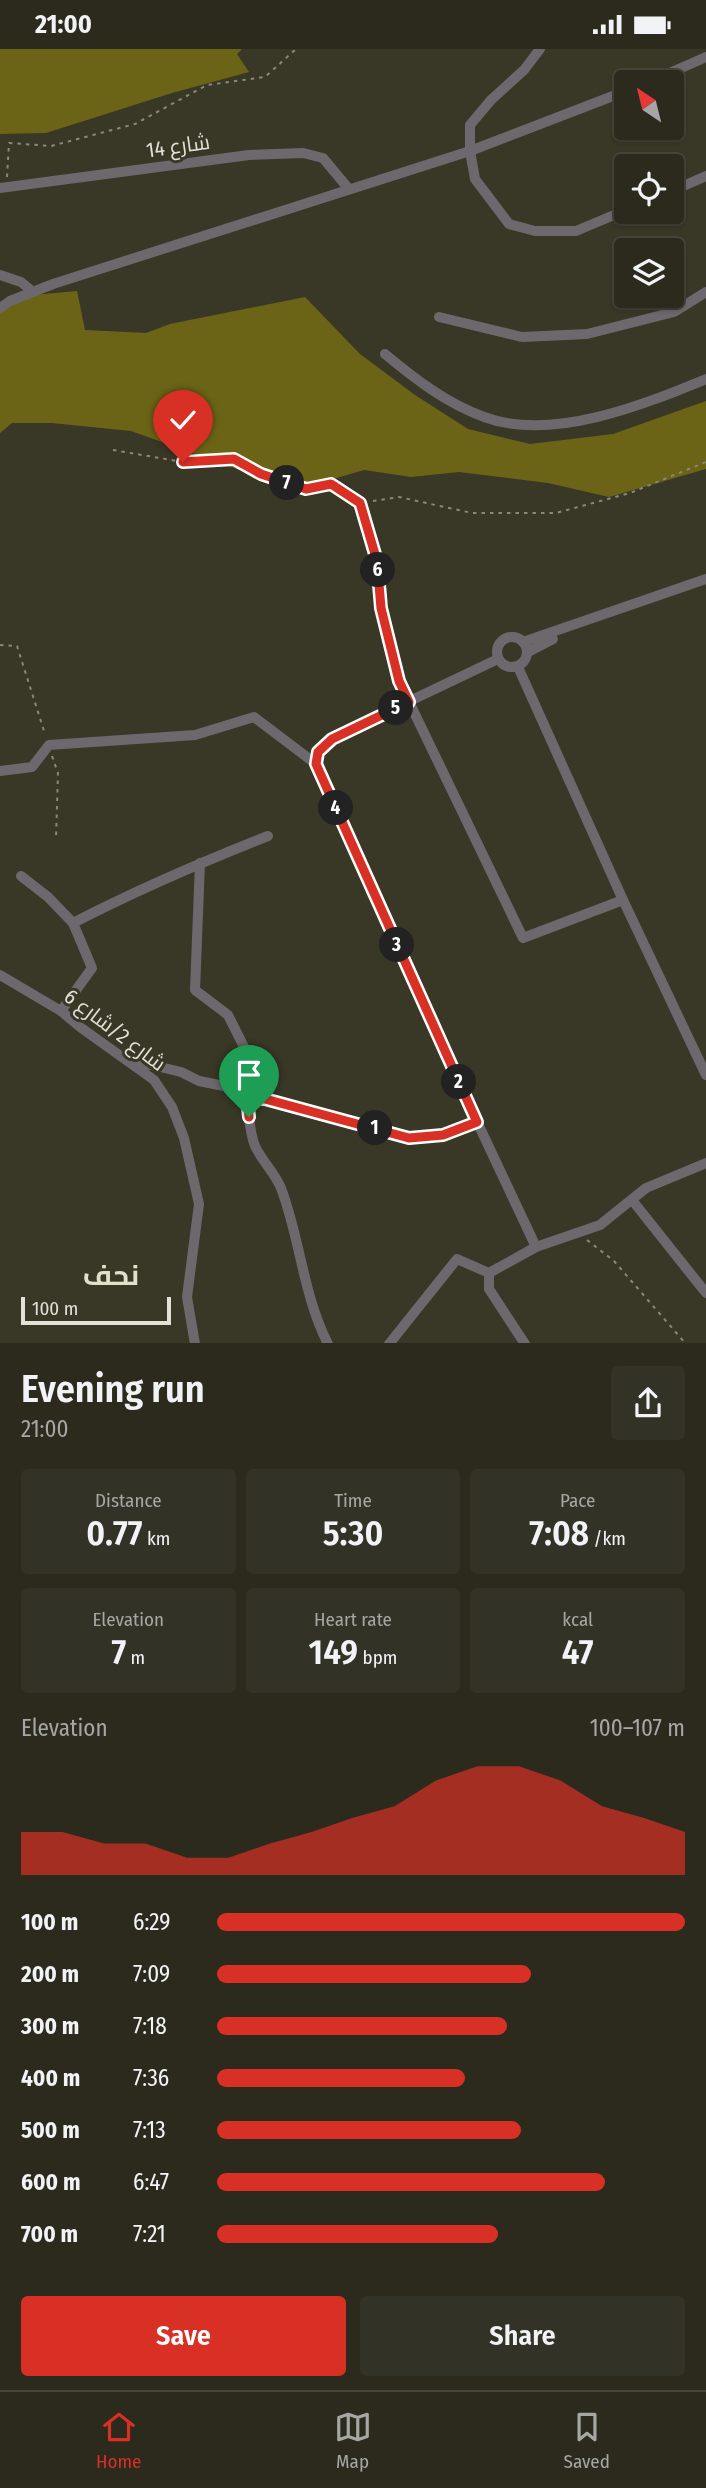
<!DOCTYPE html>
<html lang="en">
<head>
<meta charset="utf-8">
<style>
  :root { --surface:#2b2a1d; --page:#333226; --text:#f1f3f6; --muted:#a6a7a4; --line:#47463b; --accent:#d93025 }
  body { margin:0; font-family:"Fira Sans Condensed",Cairo,sans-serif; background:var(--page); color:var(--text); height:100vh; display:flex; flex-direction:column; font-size:26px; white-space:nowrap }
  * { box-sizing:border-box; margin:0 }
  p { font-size:23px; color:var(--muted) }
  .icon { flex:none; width:38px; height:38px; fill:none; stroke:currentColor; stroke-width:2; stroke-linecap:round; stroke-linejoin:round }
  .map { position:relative; height:1294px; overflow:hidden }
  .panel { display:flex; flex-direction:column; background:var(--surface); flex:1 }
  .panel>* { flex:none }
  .needle { width:46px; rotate:325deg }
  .buttons { position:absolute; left:614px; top:21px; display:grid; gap:14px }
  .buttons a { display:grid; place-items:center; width:70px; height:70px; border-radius:7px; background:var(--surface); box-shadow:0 2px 5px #0004,0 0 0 2px var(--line); font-size:35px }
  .scale { position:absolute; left:21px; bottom:18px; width:150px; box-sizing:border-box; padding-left:7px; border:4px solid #e2e1d7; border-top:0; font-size:19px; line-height:24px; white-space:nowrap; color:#e2e1d7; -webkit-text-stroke:5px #393827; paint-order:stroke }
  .pin { position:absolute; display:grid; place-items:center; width:60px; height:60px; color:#fff; margin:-72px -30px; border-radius:50% 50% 50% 0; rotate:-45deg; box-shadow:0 0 7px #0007 }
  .pin .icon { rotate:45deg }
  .km { position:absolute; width:35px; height:35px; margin:-18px; border-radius:50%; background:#222; color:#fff; font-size:19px; line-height:35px; text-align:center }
  .round { display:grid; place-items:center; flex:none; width:74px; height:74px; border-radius:7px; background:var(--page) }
  .headline { display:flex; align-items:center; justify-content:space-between; height:119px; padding:0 21px }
  h1 { font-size:38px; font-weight:600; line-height:52px }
  .figures { display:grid; grid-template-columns:repeat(3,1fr); gap:10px; height:119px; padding:7px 21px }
  .figures div { display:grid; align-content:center; border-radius:7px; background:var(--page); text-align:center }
  .figures b { font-size:35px; font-weight:600 }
  .figures small { font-size:19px; font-weight:400 }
  .figures p { font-size:19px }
  .chart { height:196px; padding:14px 21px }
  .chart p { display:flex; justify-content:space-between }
  .chart svg { width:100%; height:126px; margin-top:7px; fill:var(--accent); opacity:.7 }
  .action { display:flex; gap:14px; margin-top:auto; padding:14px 21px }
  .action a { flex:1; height:80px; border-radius:7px; background:var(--accent); color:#fff; font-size:28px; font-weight:600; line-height:80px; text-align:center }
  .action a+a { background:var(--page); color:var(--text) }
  ul { padding:0 21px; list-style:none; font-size:23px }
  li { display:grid; grid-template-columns:112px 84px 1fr; align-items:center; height:52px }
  li i { height:18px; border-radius:9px; background:var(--accent) }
  .status { display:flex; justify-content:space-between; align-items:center; height:49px; padding:0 35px; background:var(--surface); direction:ltr }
  .status svg { height:19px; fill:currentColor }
  .dock { display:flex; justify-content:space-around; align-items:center; height:98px; border-top:2px solid var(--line); background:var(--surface); font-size:19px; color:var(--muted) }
  .dock a { display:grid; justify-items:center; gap:4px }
  .dock .active { color:var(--accent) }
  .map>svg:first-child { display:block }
</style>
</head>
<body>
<div class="status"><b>21:00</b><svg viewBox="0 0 49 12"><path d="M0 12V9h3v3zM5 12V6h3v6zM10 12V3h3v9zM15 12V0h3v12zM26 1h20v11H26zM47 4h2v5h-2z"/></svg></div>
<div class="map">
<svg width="706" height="1295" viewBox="0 0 706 1295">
  <rect width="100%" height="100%" fill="#393827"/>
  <g fill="#6b6417">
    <polygon points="0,0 242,0 237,5 249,23 172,44 46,84 0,85"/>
    <polygon points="77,242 85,281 146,284 170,275 305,248 360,305 415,346 468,380 530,395 613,385 706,352 706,420 609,448 548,434 459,423 411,428 364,421 296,441 131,382 52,374 12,374 0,384 0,256 11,248"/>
  </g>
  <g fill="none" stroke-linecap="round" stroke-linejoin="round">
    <g stroke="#89887a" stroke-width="2" stroke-dasharray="3.5 5" stroke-linecap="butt">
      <polyline points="7,128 9,94 51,97 135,75 207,36 265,28 296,0"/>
      <polyline points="113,401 183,413 234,410 261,425 306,440 331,435 352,448"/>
      <polyline points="373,452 399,448 472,464 556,464 630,444 706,413"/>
      <polyline points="0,596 17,597 45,685"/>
      <polyline points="52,707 58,724 56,789"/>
      <polyline points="587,1191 614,1212 686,1295"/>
    </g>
    <g stroke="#6d686e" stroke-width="10">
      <polyline points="540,0 524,21 491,51 470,76 470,102 475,130 509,175 535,182 576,182 626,161"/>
      <polyline points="649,33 706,8"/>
      <polyline points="0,139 249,106 303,104 323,109 348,139"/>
      <polyline points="672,142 706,127"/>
      <polyline points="0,226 21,233 33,243"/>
      <polyline points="0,259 10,252 53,235 470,102 626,42"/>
      <polyline points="439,268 522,288 587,285 674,263 706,243"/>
      <path d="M385,305C415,330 446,354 484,368C552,393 643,356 706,330"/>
      <polyline points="361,454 377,512 381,559 399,632 523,889 623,851"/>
      <circle cx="512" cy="603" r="15"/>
      <polyline points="523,593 706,530"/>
      <polyline points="528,603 553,590"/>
      <polyline points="498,610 332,689 318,703 316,715 442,998 536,1198"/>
      <polyline points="518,618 623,851 706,1026"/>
      <polyline points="0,722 32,718 49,696 195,686 254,668 316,715"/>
      <polyline points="200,814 195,941 228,966 244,998 265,1050"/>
      <polyline points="21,827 48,848 73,874 92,919 61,962"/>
      <path d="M73,874C137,841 202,813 268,787"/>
      <polyline points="0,926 61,962 80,978 154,1031 172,1058 184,1089 199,1155 187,1248 195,1295"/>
      <polyline points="134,1015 152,1016 181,1023 199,1032 229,1038 247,1049 265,1050 409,1089 443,1086 477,1073"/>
      <path d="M247,1049C249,1065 249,1082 255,1097C262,1112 275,1124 281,1139C300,1189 303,1246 328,1295"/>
      <polyline points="632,1151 706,1244"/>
      <polyline points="489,1224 489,1240 525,1295"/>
      <polyline points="389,1295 457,1210 489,1224 536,1198 600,1176 646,1139 706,1114"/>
    </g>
  </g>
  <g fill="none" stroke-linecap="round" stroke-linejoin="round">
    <defs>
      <polyline id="route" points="183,413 234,410 261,425 306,440 331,435 360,454 377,512 381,559 399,632 409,653 332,690 318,703 316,715 477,1073 443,1086 409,1089 265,1050 247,1049 249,1068"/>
    </defs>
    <use href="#route" stroke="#fff" stroke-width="14"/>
    <use href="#route" stroke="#d93025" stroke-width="9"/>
  </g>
  <g text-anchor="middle" stroke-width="6" stroke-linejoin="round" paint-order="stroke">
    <g font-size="21" fill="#e2e1d7" stroke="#393827">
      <text transform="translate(178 97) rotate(-8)" y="7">شارع 14</text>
      <text transform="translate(115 981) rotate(37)" y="7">شارع 2/شارع 6</text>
    </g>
    <g font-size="28" font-weight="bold" fill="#e1e0cb" stroke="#393827">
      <text x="111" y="1236">نحف</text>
    </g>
  </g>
</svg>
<div class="buttons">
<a><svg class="needle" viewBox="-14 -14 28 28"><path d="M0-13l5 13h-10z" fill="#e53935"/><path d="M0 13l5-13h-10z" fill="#a6a7a4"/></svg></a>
<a><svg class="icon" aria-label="locate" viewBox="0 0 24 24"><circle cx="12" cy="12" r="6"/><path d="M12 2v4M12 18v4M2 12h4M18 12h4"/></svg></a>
<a><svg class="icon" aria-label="layers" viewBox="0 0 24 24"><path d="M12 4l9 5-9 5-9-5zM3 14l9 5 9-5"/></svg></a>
</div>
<div class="scale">100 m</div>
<div class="pin" style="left:249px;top:1068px;background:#1e9e55"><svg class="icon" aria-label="arrive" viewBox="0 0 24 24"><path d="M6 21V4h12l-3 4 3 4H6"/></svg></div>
<div class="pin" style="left:183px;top:413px;background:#d93025"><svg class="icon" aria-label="check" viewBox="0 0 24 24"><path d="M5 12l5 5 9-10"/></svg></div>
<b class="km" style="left:375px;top:1079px">1</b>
<b class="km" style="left:459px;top:1033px">2</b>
<b class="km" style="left:397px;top:896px">3</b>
<b class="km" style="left:336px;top:759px">4</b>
<b class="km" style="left:396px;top:659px">5</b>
<b class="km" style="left:378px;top:521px">6</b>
<b class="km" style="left:287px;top:434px">7</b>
</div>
<section class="panel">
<div class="headline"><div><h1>Evening run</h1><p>21:00</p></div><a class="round"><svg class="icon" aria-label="share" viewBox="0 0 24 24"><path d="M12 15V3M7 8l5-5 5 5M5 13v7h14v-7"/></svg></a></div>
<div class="figures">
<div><p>Distance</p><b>0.77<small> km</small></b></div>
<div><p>Time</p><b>5:30</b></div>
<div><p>Pace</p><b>7:08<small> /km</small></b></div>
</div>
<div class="figures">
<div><p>Elevation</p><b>7<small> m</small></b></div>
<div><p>Heart rate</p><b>149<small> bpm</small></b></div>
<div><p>kcal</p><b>47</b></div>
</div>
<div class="chart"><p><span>Elevation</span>100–107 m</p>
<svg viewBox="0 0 160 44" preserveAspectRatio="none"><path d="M0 44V29L10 29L20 33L30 33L40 38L50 38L60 33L70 29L80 24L90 20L100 11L110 6L120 6L130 11L140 20L150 24L160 29V44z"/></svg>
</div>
<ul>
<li><b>100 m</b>6:29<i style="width:100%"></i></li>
<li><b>200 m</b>7:09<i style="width:67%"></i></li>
<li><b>300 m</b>7:18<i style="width:62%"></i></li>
<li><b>400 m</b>7:36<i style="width:53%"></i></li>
<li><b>500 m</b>7:13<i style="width:65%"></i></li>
<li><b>600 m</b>6:47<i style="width:83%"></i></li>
<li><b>700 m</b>7:21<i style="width:60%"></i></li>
</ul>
<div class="action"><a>Save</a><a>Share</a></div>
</section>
<nav class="dock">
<a class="active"><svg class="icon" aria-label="home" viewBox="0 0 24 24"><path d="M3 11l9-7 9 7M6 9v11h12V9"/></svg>Home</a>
<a><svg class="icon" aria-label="map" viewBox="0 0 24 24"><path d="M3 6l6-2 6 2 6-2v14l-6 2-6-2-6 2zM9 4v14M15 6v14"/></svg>Map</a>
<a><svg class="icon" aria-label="saved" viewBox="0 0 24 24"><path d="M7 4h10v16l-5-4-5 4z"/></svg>Saved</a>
</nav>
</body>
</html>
